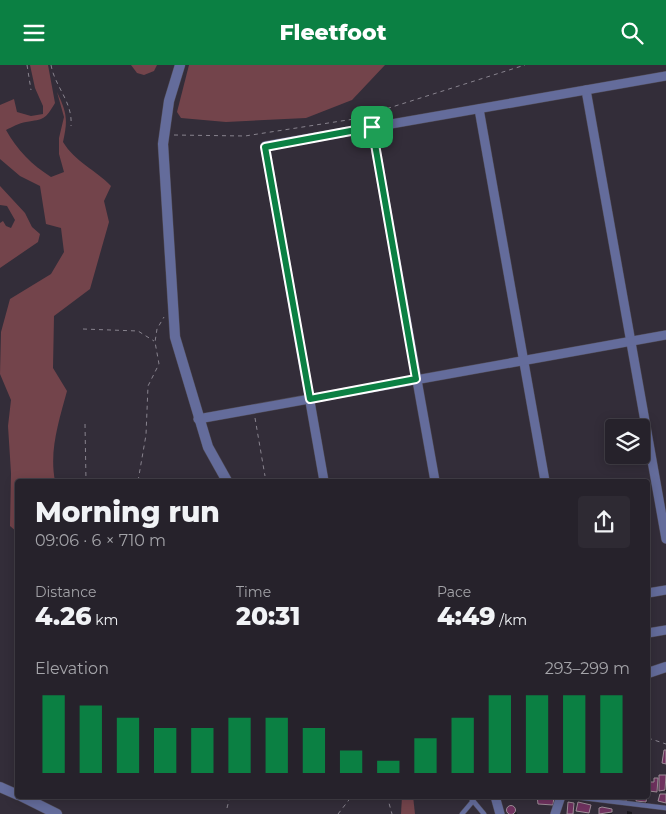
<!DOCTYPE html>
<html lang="en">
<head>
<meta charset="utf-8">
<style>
  :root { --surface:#26222b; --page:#2e2a33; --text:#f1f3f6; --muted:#a4a4a9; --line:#423f47; --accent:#0b8043 }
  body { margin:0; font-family:Montserrat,sans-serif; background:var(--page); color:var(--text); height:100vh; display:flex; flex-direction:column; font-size:19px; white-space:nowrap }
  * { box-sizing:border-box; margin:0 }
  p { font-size:16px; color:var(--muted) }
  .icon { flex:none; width:28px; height:28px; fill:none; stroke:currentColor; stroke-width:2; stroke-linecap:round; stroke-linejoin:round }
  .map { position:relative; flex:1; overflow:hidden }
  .sheet { position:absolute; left:15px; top:414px; width:635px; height:320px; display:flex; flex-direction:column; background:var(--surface); border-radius:5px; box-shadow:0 2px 12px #0003,0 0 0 1px var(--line) }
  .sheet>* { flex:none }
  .fabs { position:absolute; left:605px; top:354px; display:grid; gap:10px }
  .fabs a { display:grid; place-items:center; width:45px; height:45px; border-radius:5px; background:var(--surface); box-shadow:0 2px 12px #0003,0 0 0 1px var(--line); font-size:25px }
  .pin { position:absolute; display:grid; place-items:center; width:42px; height:42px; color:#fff; margin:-21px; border-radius:10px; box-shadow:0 2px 8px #0006 }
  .round { display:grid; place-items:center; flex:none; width:52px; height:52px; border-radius:5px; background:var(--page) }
  .headline { display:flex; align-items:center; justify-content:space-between; height:85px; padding:0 20px }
  h1 { font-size:28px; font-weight:800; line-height:38px }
  .metrics { display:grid; grid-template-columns:repeat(3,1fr); gap:8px; height:85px; padding:5px 20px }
  .metrics div { display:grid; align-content:center }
  .metrics b { font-size:25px; font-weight:800 }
  .metrics small { font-size:14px; font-weight:400 }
  .metrics p { font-size:14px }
  .chart { height:140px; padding:10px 20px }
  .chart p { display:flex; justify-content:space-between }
  .chart svg { width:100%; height:90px; margin-top:5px; stroke:var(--accent); stroke-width:6 }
  header { display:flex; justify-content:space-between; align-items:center; height:65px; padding:0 20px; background:var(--accent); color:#fff; font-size:22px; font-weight:800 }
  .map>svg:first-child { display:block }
</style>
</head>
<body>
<header><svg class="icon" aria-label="menu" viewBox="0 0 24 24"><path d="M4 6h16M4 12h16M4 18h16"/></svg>Fleetfoot<svg class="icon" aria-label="search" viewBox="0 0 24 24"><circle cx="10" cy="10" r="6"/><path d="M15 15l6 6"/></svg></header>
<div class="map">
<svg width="666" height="749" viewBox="0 0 666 749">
  <rect width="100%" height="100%" fill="#332d39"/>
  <g fill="#73444b">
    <path d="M30,0H48L55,38C45,55 44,54 26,57C19,58 12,62 6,65C17,85 32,100 51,112L64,107L59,89V73L64,52L57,27C67,48 68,55 63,77C75,97 96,105 111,121L104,136L109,157L90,224L54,251L53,303L67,326C59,356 49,385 55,416H18L17,467L10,461L11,408L8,361L11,335L0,309L1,267L10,234L51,209L64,187L61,163L46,159L40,121L20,111L0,94V40L14,34L17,47L31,51L43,49V41L35,23Z"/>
    <polygon points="131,0 157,0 154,6 144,10 137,8"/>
    <polygon points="189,0 385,0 352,35 306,53 226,57 181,53 177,47"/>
    <polygon points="0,121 25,148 32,162 40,169 38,177 0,203 0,158 3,156 6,161 11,163 15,155 7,141 0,140"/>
    <polygon points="402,731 413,731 415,749 401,749"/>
  </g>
  <g fill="#0007">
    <polygon points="665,711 666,726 661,725 659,718 658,727 653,727 658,714 660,717"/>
    <polygon points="648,728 647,738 638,736 638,731 648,731"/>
    <polygon points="509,742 514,742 517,749 509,749"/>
    <polygon points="601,744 612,745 612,749 600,749"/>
    <polygon points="627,746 632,747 632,749 627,749"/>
  </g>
  <g fill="#6f325f" stroke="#9e8e98">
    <polygon points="664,685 666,685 666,699 662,698"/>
    <polygon points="659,710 666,710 665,725 659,726"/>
    <polygon points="654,713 658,713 657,727 649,726 650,717 654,717"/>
    <polygon points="660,729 666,729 666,738 658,736"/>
    <polygon points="537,731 554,731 553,740 538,739"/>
    <polygon points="615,731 628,731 626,736 615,735"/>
    <polygon points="637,731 647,731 646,737 636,736"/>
    <polygon points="568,737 574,738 573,749 567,749"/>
    <polygon points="578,737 591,740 589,748 576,746"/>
    <circle cx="511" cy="745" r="4.5"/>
    <polygon points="602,742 612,744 612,747 599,749 599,743"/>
  </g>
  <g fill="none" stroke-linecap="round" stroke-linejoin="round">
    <defs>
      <g id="service">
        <polyline points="469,731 484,749"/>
        <polyline points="567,731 666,743"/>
        <polyline points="462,749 473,736"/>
      </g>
      <g id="minor">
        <polyline points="586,25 666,474"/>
        <polyline points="479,44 545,416"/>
        <polyline points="372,63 435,416"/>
        <polyline points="198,354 666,270"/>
        <polyline points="324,416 265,81 666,11"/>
        <polyline points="648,528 666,525"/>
        <polyline points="648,568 666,565"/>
        <polyline points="495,731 500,749"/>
        <polyline points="555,749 561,731"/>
      </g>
      <g id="tertiary">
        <polyline points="180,0 169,36 163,79 175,272 208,382 227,416"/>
        <polyline points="648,608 666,602"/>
        <polyline points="0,722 18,730"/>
        <polyline points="21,731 57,749"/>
      </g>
    </defs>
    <use href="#service" stroke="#4f4a55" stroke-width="5.5"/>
    <use href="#minor" stroke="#4f4a55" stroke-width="10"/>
    <use href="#tertiary" stroke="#4f4a55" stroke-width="11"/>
    <g stroke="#88838e" stroke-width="1" stroke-dasharray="4 4" stroke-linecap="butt">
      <polyline points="27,0 31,25"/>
      <path d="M51,0C55,22 73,37 71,61"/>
      <polyline points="174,70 245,71 354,54 525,0"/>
      <polyline points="83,264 138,266 154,276"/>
      <polyline points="255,353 265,411"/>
      <polyline points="85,359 86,416"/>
      <polyline points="138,416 146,370 148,321 159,299 155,277 157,264 164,252"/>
      <polyline points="648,673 666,679"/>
      <polyline points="387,731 392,749"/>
      <polyline points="227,743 230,731"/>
      <polyline points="338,749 352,731"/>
    </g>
    <use href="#service" stroke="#646c9b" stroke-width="4.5"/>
    <use href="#minor" stroke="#646c9b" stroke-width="9"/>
    <use href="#tertiary" stroke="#646c9b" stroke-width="10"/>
  </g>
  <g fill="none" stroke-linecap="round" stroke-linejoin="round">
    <defs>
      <polygon id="route" points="372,62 416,314 310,334 265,82"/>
    </defs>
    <use href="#route" stroke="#fff" stroke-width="10"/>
    <use href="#route" stroke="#0b8043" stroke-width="6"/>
  </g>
</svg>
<div class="fabs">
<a><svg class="icon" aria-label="layers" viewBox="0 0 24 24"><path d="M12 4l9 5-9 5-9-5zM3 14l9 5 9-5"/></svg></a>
</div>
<div class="pin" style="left:372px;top:62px;background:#1e9e55"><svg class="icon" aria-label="arrive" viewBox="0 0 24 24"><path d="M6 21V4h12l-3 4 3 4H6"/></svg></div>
<section class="sheet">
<div class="headline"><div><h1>Morning run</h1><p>09:06 · 6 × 710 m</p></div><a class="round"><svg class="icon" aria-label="share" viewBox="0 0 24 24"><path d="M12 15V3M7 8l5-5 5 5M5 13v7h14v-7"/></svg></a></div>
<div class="metrics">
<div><p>Distance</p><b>4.26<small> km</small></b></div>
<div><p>Time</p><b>20:31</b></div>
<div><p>Pace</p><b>4:49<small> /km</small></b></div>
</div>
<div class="chart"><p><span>Elevation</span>293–299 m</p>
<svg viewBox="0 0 160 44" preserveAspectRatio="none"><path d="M5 44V6M15 44V11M25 44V17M35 44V22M45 44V22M55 44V17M65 44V17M75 44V22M85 44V33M95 44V38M105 44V27M115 44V17M125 44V6M135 44V6M145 44V6M155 44V6"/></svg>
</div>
</section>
</div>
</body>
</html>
